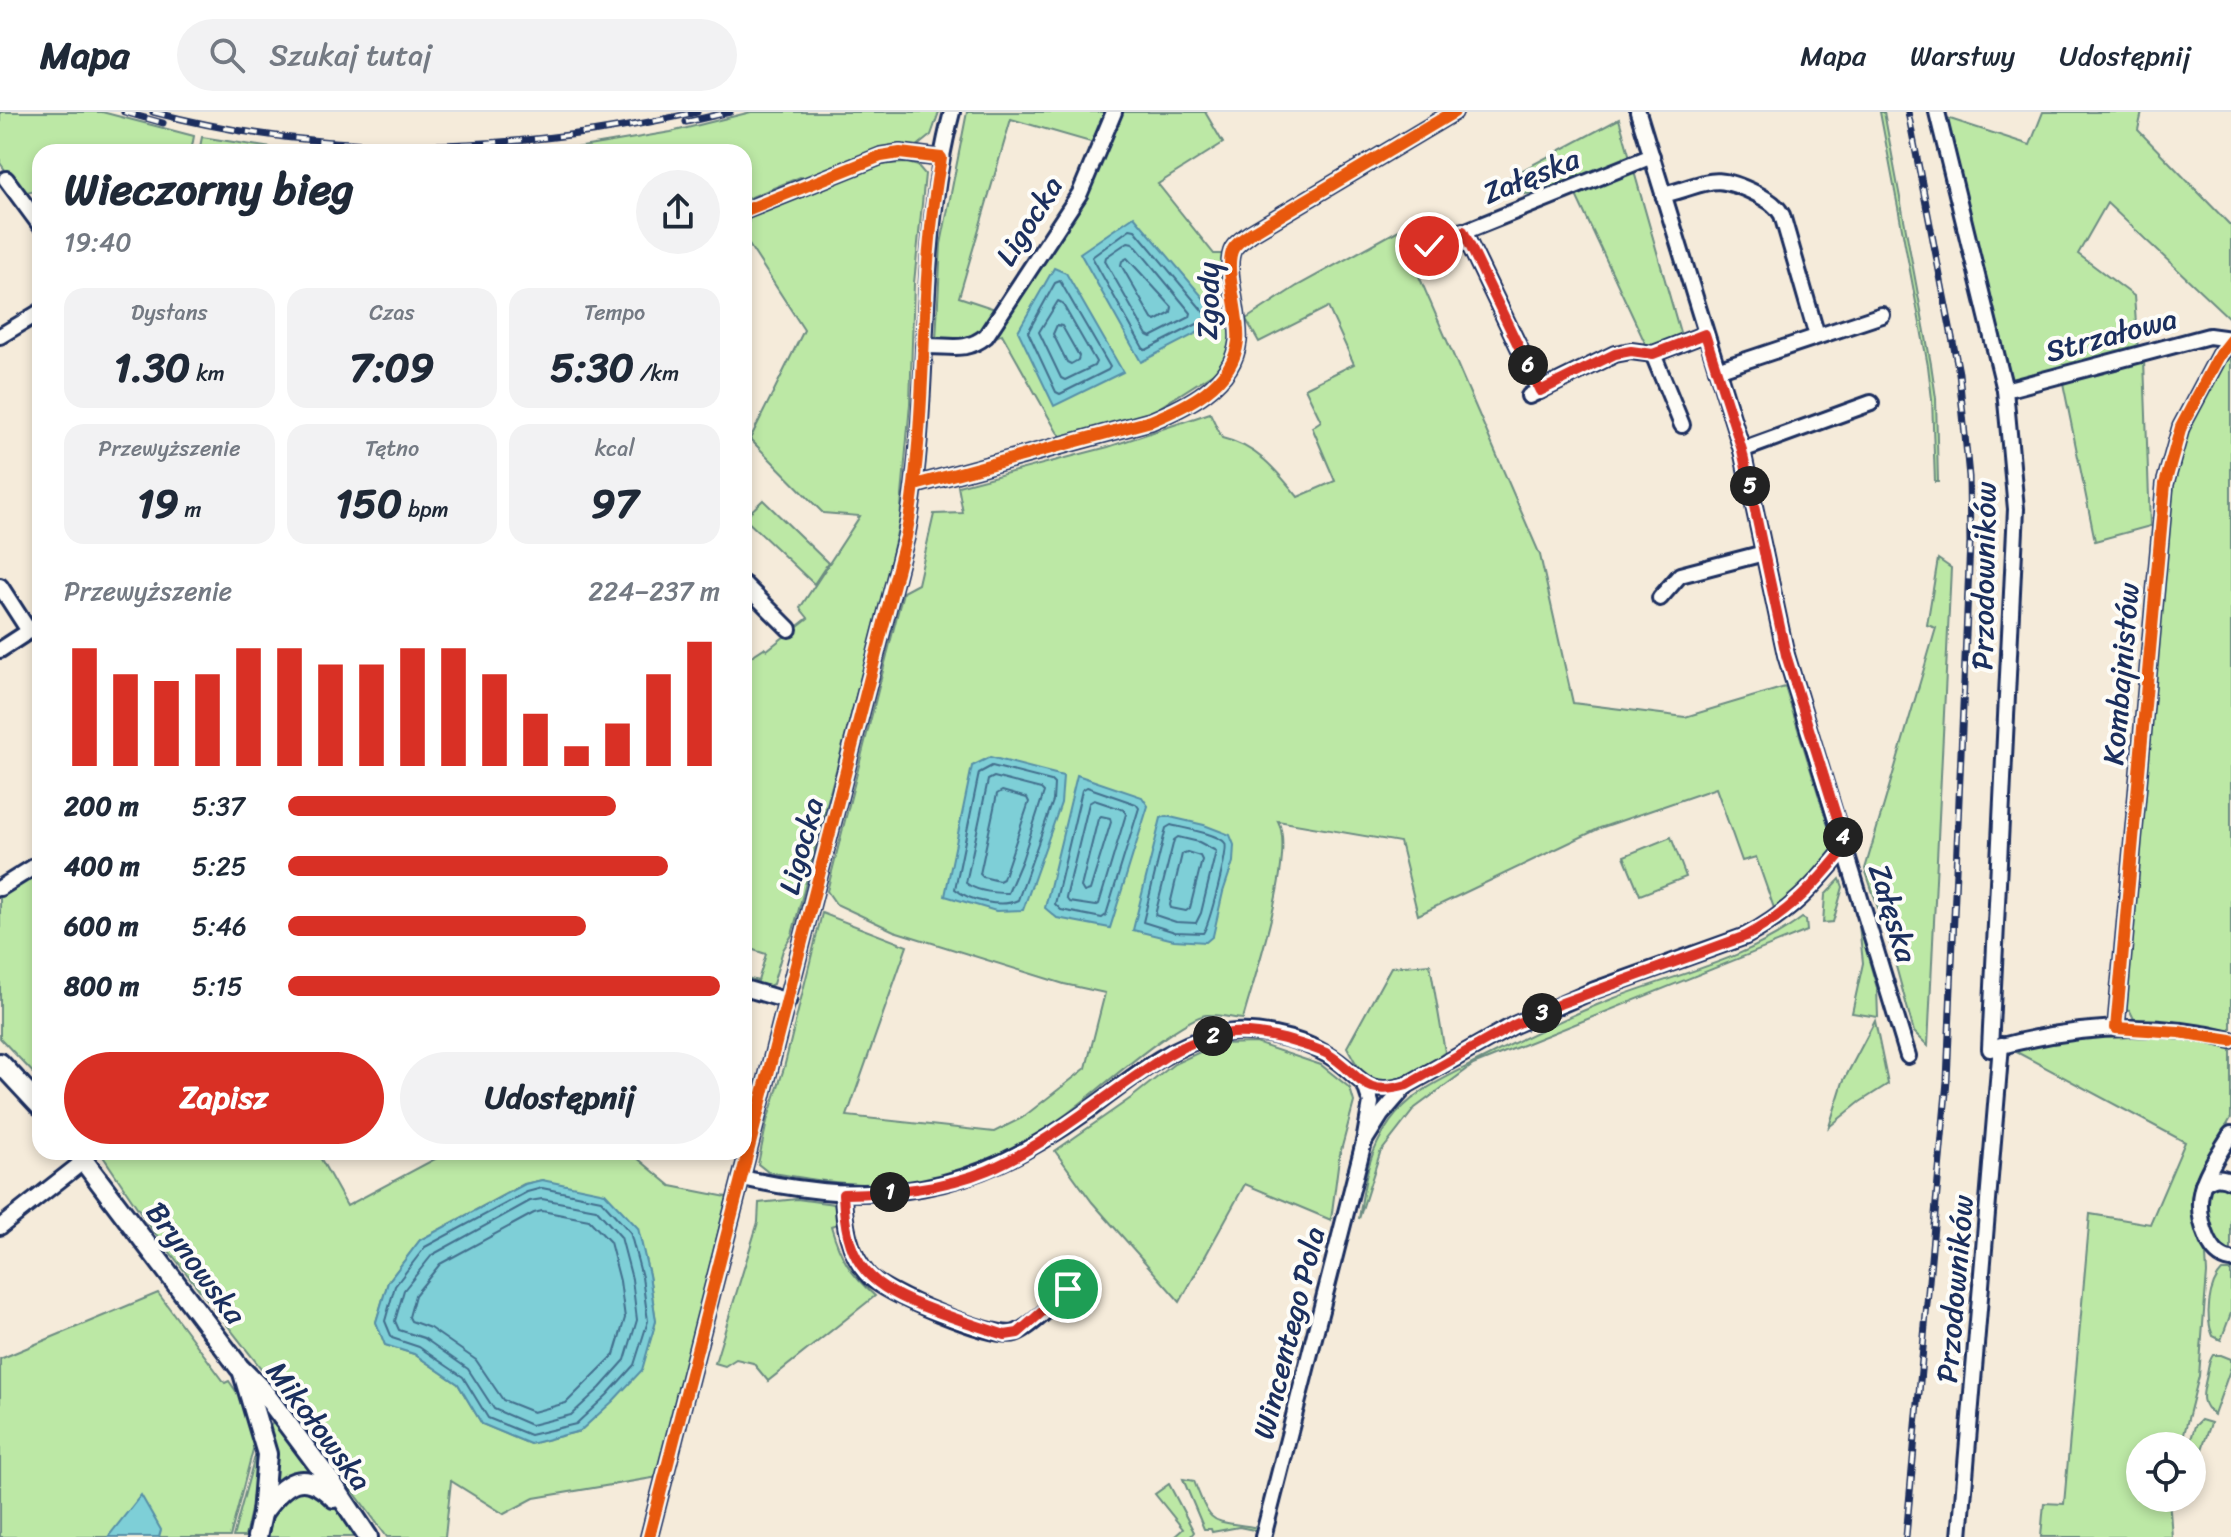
<!DOCTYPE html>
<html lang="pl">
<head>
<meta charset="utf-8">
<style>
  :root { --surface:#fff; --page:#f2f2f3; --text:#1f2937; --muted:#747a83; --line:#e0e1e3; --accent:#d93025 }
  body { margin:0; font-family:Sriracha,sans-serif; background:var(--page); color:var(--text); height:100vh; display:flex; flex-direction:column; font-size:30px; white-space:nowrap }
  * { box-sizing:border-box; margin:0 }
  p { font-size:26px; color:var(--muted) }
  .icon { flex:none; width:44px; height:44px; fill:none; stroke:currentColor; stroke-width:2; stroke-linecap:round; stroke-linejoin:round }
  .map { position:relative; flex:1; overflow:hidden }
  .panel { position:absolute; left:32px; top:32px; width:720px; height:1016px; display:flex; flex-direction:column; background:var(--surface); border-radius:24px; box-shadow:0 4px 12px #0003 }
  .panel>* { flex:none }
  .fabs { position:absolute; left:2126px; top:1320px; display:grid; gap:16px }
  .fabs a { display:grid; place-items:center; width:80px; height:80px; border-radius:50%; background:var(--surface); box-shadow:0 4px 12px #0003; font-size:40px }
  .pin { position:absolute; display:grid; place-items:center; width:68px; height:68px; color:#fff; margin:-34px; border:4px solid #fff; border-radius:50%; box-shadow:0 2px 8px #0007 }
  .km { position:absolute; width:40px; height:40px; margin:-20px; border-radius:50%; background:#222; color:#fff; font-size:22px; line-height:40px; text-align:center }
  .round { display:grid; place-items:center; flex:none; width:84px; height:84px; border-radius:42px; background:var(--page) }
  .head { display:flex; align-items:center; justify-content:space-between; height:136px; padding:0 32px }
  h1 { font-size:44px; font-weight:700; line-height:60px }
  .stats { display:grid; grid-template-columns:repeat(3,1fr); gap:12px; height:136px; padding:8px 32px }
  .stats div { display:grid; align-content:center; border-radius:20px; background:var(--page); text-align:center }
  .stats b { font-size:40px; font-weight:700 }
  .stats small { font-size:22px; font-weight:400 }
  .stats p { font-size:22px }
  .chart { height:224px; padding:16px 32px }
  .chart p { display:flex; justify-content:space-between }
  .chart svg { width:100%; height:144px; margin-top:8px; stroke:var(--accent); stroke-width:6 }
  .primary-button { display:flex; gap:16px; margin-top:auto; padding:16px 32px }
  .primary-button a { flex:1; height:92px; border-radius:48px; background:var(--accent); color:#fff; font-size:32px; font-weight:700; line-height:92px; text-align:center }
  .primary-button a+a { background:var(--page); color:var(--text) }
  ul { padding:0 32px; list-style:none; font-size:26px }
  li { display:grid; grid-template-columns:128px 96px 1fr; align-items:center; height:60px }
  li i { height:20px; border-radius:10px; background:var(--accent) }
  header { display:flex; align-items:center; gap:48px; box-sizing:border-box; height:112px; padding:0 40px; background:var(--surface); border-bottom:2px solid var(--line) }
  header strong { font-size:38px }
  nav { display:flex; gap:44px; margin-inline-start:auto; font-size:28px }
  .search { width:560px; height:72px; background:var(--page); display:flex; align-items:center; gap:20px; box-sizing:border-box; padding:0 28px; border-radius:44px; color:var(--muted); font-size:30px }
  .map>svg:first-child { display:block }
</style>
</head>
<body>
<header>
<strong>Mapa</strong>
<div class="search"><svg class="icon" aria-label="search" viewBox="0 0 24 24"><circle cx="10" cy="10" r="6"/><path d="M15 15l6 6"/></svg>Szukaj tutaj</div>
<nav><a>Mapa</a><a>Warstwy</a><a>Udostępnij</a></nav>
</header>
<div class="map">
<svg width="2231" height="1425" viewBox="0 0 2231 1425">
  <rect width="100%" height="100%" fill="#f5ebda"/>
  <filter id="ink" filterUnits="userSpaceOnUse"><feTurbulence type="fractalNoise" baseFrequency=".0125" numOctaves="2"/><feDisplacementMap in="SourceGraphic" scale="16" xChannelSelector="R" yChannelSelector="G"/><feConvolveMatrix kernelMatrix="1 2 1 2 8 2 1 2 1" color-interpolation-filters="sRGB"/></filter>
  <g filter="url(#ink)">
    <g fill="#bce8a5" stroke="#6c8c82" stroke-width="2" fill-rule="evenodd">
      <polygon points="0,0 102,0 194,24 191,40 40,40 40,91 36,94 36,78 22,81 0,51"/>
      <polygon points="751,0 939,0 931,23 916,35 878,39 807,67 800,65 749,86 744,94 744,40 552,40 671,20"/>
      <polygon points="967,0 1205,0 1223,31 1158,72 1214,142 1226,142 1233,225 1221,256 1146,304 1063,326 1057,320 1002,222 994,226 1054,136 1108,35 1011,7 959,185 998,198 968,231 936,228 941,132"/>
      <polygon points="1880,0 1884,0 1931,252 1936,286 1938,370 1935,370 1932,287 1928,254"/>
      <polygon points="2043,0 2142,0 2138,18 2231,114 2231,208 2107,91 2078,142 2134,184 2138,239 2012,271 1947,6 2030,33"/>
      <polygon points="1619,7 1681,224 1660,233 1646,233 1575,81 1515,82 1506,67"/>
      <polygon points="202,25 296,40 199,40"/>
      <polygon points="908,51 918,54 925,62 914,171 910,292 900,407 883,483 792,823 783,838 773,872 769,874 744,868 744,865 758,869 766,842 744,835 744,549 764,536 767,538 808,506 800,496 860,404 823,401 750,327 804,218 744,125 744,115 748,114 749,106 867,58 886,52"/>
      <path d="M1399,118L1540,443L1573,591L1685,605L1785,575L1835,736L1805,772L1775,799L1756,745L1742,749L1716,676L1600,716L1418,803L1400,730L1278,709C1296,742 1254,867 1243,907C1232,906 1218,902 1207,903C1181,905 1094,982 1068,1001C1039,1022 1006,1043 972,1055C900,1082 841,1073 768,1060L758,1052L767,1009L784,956L822,801L907,834L847,1004L994,1020L1022,1006L1086,956L1105,881L1064,872L894,819L836,792L827,779L903,480L918,472L934,402L963,401L958,374L1108,335L1210,301L1222,326C1257,334 1276,358 1298,385L1335,369L1312,315L1321,309L1305,276L1354,252L1328,195L1259,230L1246,207L1297,174Z"/>
      <polygon points="2231,241 2231,919 2200,913 2135,909 2130,899 2123,898 2174,369 2188,313"/>
      <polygon points="2144,248 2150,414 2095,429 2063,271"/>
      <polygon points="763,388 828,451 814,472 744,406"/>
      <polygon points="1938,447 1951,456 1928,934 1914,920 1889,829 1865,757 1936,516 1927,513"/>
      <polygon points="1671,725 1686,765 1640,783 1624,744"/>
      <polygon points="38,757 40,760 40,968 0,926 0,782"/>
      <polygon points="1840,767 1843,775 1833,810 1823,811 1825,783"/>
      <path d="M1802,806L1806,808L1807,819L1473,953L1415,996L1380,1041L1359,1107C1365,1068 1367,1043 1390,1010C1411,980 1444,967 1474,951C1519,928 1565,905 1612,887C1676,862 1747,848 1802,806Z"/>
      <polygon points="1859,813 1877,876 1878,905 1852,901 1863,851"/>
      <path d="M1430,852L1445,940C1422,957 1394,985 1365,962C1357,956 1352,944 1347,935L1391,855Z"/>
      <polygon points="1875,909 1888,972 1860,990 1829,1015 1843,970"/>
      <polygon points="2113,923 2171,926 2231,935 2231,1006 2197,1064 2191,1086 2195,1113 2206,1144 2207,1161 2199,1264 2181,1334 2140,1334 2140,1386 2169,1386 2172,1425 2041,1425 2044,1391 2064,1392 2090,1102 2150,1112 2185,1030 2009,936"/>
      <polygon points="1256,931 1321,953 1350,976 1354,990 1339,1046 1331,1108 1245,1072 1180,1190 1092,1090 1055,1039 1131,986 1174,952 1217,932"/>
      <path d="M100,1040H317L347,1094L448,1040H630L671,1074L727,1085L658,1365L534,1386L504,1402L451,1369L445,1425H387L282,1283L151,1116ZM542,1068L637,1116L649,1163L656,1209L641,1258L580,1319L530,1332L482,1312L458,1272L414,1242L385,1233L376,1210L388,1170L420,1128L524,1072Z"/>
      <path d="M2217,1070L2228,1073L2231,1077V1141L2222,1137C2211,1121 2194,1083 2217,1070Z"/>
      <path d="M797,1087L834,1092L840,1111L831,1114C840,1145 850,1162 875,1184L768,1269L753,1251L736,1247L725,1254L715,1251L758,1110L759,1091Z"/>
      <path d="M2222,1159H2231V1201L2221,1228L2213,1224C2205,1206 2208,1173 2222,1159Z"/>
      <polygon points="158,1181 225,1271 229,1269 242,1288 255,1330 230,1425 0,1425 0,1247"/>
      <path d="M2213,1243H2221L2231,1247V1255L2214,1303C2197,1291 2204,1279 2207,1262C2209,1254 2208,1250 2213,1243Z"/>
      <polygon points="2201,1308 2211,1311 2196,1355 2192,1353 2192,1334 2189,1334 2195,1314"/>
      <polygon points="275,1309 313,1360 310,1362 273,1371 275,1348 270,1314"/>
      <polygon points="258,1333 257,1371 245,1425 233,1425"/>
      <path d="M1183,1367L1194,1369C1213,1418 1211,1407 1259,1416V1419L1239,1415L1212,1420L1211,1417H1204Z"/>
      <polygon points="1169,1372 1194,1420 1190,1425 1174,1425 1183,1417 1155,1382"/>
      <polygon points="300,1374 332,1391 357,1425 268,1425 275,1393"/>
    </g>
    <g fill="#7ecfd7" stroke="#568fa7" stroke-width="2">
      <polygon points="1134,104 1222,208 1141,250 1080,141"/>
      <polygon points="1054,156 1066,161 1123,260 1054,294 1018,219"/>
      <polygon points="990,645 1063,664 1061,691 1023,798 996,799 945,784 972,654"/>
      <polygon points="1077,663 1142,685 1148,694 1110,816 1057,806 1045,796"/>
      <polygon points="1166,704 1204,713 1230,723 1234,733 1233,750 1223,780 1213,824 1206,830 1174,828 1133,818 1161,706"/>
      <polygon points="542,1068 605,1081 638,1116 649,1163 656,1209 642,1258 613,1289 580,1319 530,1332 482,1312 458,1272 414,1242 385,1233 376,1210 388,1170 420,1128 525,1072"/>
      <polygon points="141,1383 161,1418 159,1425 108,1425"/>
    </g>
    <g fill="none" stroke-linecap="round" stroke-linejoin="round">
      <g stroke="#436f8e" stroke-width="2">
        <polygon points="1130,117 1135,118 1207,204 1205,208 1146,238 1143,236 1092,145"/>
        <polygon points="1128,130 1133,131 1191,201 1190,205 1151,225 1147,223 1105,149 1106,145"/>
        <polygon points="1127,146 1172,195 1171,201 1156,209 1152,207 1121,153 1122,149"/>
        <polygon points="1060,169 1110,255 1108,258 1060,282 1056,280 1028,220 1055,171"/>
        <polygon points="1058,189 1062,191 1096,250 1094,254 1065,268 1061,266 1039,220"/>
        <polygon points="1057,213 1062,214 1079,244 1078,248 1071,252 1067,250 1053,222"/>
        <path d="M992,654L1051,669L1054,672L1053,689L1018,788C1002,796 969,789 955,777L979,661Z"/>
        <path d="M994,665L1041,677L1044,680L1022,748L1008,781C995,781 976,779 966,771L988,668Z"/>
        <polygon points="1087,675 1136,692 1139,696 1106,803 1102,806 1061,798 1055,792 1082,678"/>
        <polygon points="1002,679 1027,686 1029,690 1003,767 999,769 983,765 980,762 997,682"/>
        <polygon points="1094,688 1124,698 1126,702 1099,792 1095,794 1069,790 1066,786 1089,691"/>
        <polygon points="1101,704 1110,706 1111,710 1090,778 1084,780 1081,775 1098,707"/>
        <path d="M1171,713C1182,716 1219,722 1225,731C1229,737 1209,814 1203,821L1175,820L1143,810L1166,716Z"/>
        <polygon points="1178,725 1199,730 1216,739 1201,801 1196,811 1176,810 1155,803 1174,728"/>
        <polygon points="1187,740 1200,744 1202,748 1190,796 1186,799 1171,796 1170,793 1182,742"/>
        <polygon points="542,1076 601,1088 630,1120 642,1165 648,1209 634,1253 607,1283 576,1312 530,1323 488,1306 463,1265 419,1235 392,1226 385,1209 395,1174 425,1135 527,1080"/>
        <polygon points="542,1087 596,1097 621,1125 632,1167 637,1208 625,1248 600,1276 571,1303 531,1313 494,1297 468,1257 424,1226 399,1218 395,1209 404,1178 432,1143 530,1089"/>
        <polygon points="542,1099 589,1108 610,1130 620,1169 625,1206 614,1243 566,1291 533,1300 503,1288 476,1248 430,1216 411,1209 409,1205 415,1183 440,1152 534,1101"/>
      </g>
      <defs>
        <g id="minor">
          <polyline points="1638,0 1742,338 1786,543 1908,944"/>
          <path d="M1937,0L2005,278L2016,397L1990,937C2068,915 2151,908 2231,928"/>
          <polyline points="6,67 40,113"/>
          <path d="M1663,83C1709,72 1711,59 1757,82C1767,88 1776,92 1782,103L1817,224"/>
          <polyline points="744,99 881,44 900,41 941,46"/>
          <polyline points="1463,119 1540,279"/>
          <polyline points="1429,134 1652,44"/>
          <polyline points="0,224 40,200"/>
          <path d="M924,234C950,233 965,241 986,224L1080,81L1114,0"/>
          <polyline points="1653,242 1682,313"/>
          <polyline points="1717,258 1882,203"/>
          <polyline points="2005,278 2209,224 2231,227"/>
          <polyline points="1529,284 1615,242 1631,239 1653,242 1705,222"/>
          <polyline points="1742,338 1871,291"/>
          <path d="M915,373L1151,309C1185,295 1233,273 1238,229C1241,206 1223,156 1233,137C1237,130 1245,126 1251,121L1454,0"/>
          <polyline points="744,472 789,517"/>
          <polyline points="0,474 29,519"/>
          <polyline points="1660,486 1680,463 1764,441"/>
          <polyline points="0,538 40,512"/>
          <polyline points="0,776 40,751"/>
          <polyline points="744,876 788,889"/>
          <polyline points="2116,916 2165,372 2181,315 2220,242 2231,228"/>
          <path d="M2231,1022C2208,1060 2188,1082 2208,1128C2213,1138 2219,1146 2231,1148"/>
          <path d="M1364,1030L1381,1003L1407,973L1514,913L1595,878L1746,824C1790,801 1815,773 1846,735"/>
          <path d="M742,1066C881,1096 969,1084 1086,1000C1126,971 1167,934 1216,923C1250,914 1298,925 1328,943C1361,962 1361,987 1407,973"/>
          <path d="M2203,1072C2213,1065 2219,1063 2231,1069"/>
          <path d="M843,1082C844,1111 848,1140 868,1163C883,1181 994,1228 1015,1221C1031,1216 1065,1182 1075,1168"/>
          <polyline points="0,1115 84,1049"/>
          <path d="M649,1425L906,425C933,284 915,140 952,0"/>
          <polyline points="1263,1425 1364,1030 1371,991 1365,973"/>
          <polyline points="1960,1425 2001,933"/>
        </g>
        <g id="major">
          <polyline points="0,951 40,994"/>
          <polyline points="77,1040 239,1255 262,1278 336,1377 368,1425"/>
          <polyline points="243,1261 267,1342 262,1402 257,1425"/>
          <path d="M263,1400C285,1370 303,1355 334,1386"/>
        </g>
      </defs>
      <use href="#minor" stroke="#1b2f5e" stroke-width="20"/>
      <use href="#major" stroke="#1b2f5e" stroke-width="24"/>
      <use href="#minor" stroke="#fdfcf7" stroke-width="14"/>
      <use href="#major" stroke="#fdfcf7" stroke-width="18"/>
      <defs>
        <g id="rail">
          <polyline points="124,0 163,11"/>
          <path d="M153,0C332,47 518,41 697,0"/>
          <polyline points="686,10 730,0"/>
          <polyline points="1906,1425 1947,969 1970,430 1969,365 1959,261 1908,0"/>
        </g>
      </defs>
      <use href="#rail" stroke="#1b2f5e" stroke-width="7"/>
      <use href="#rail" stroke="#fdfcf7" stroke-width="4" stroke-dasharray="12" stroke-linecap="butt"/>
      <defs>
        <g id="cycleway">
          <polyline points="2231,228 2220,242 2181,315 2165,372 2116,916 2179,920 2231,928"/>
          <path d="M915,373L1151,309C1185,295 1233,273 1238,229C1241,206 1223,156 1233,137C1237,130 1245,126 1251,121L1454,0"/>
          <path d="M649,1425L906,425C930,299 917,171 941,46L900,41L881,44L744,99"/>
        </g>
      </defs>
      <use href="#cycleway" stroke="#fdfcf7" stroke-width="17"/>
      <use href="#cycleway" stroke="#e8590c" stroke-width="12"/>
    </g>
  </g>
  <g fill="none" stroke-linecap="round" stroke-linejoin="round" filter="url(#ink)">
    <defs>
      <path id="route" d="M1068,1177L1018,1221L1005,1223C977,1214 949,1205 922,1194C862,1170 846,1147 843,1082C892,1081 943,1077 988,1058C1055,1029 1109,979 1171,941C1212,919 1239,916 1284,927C1298,931 1313,935 1326,941C1360,960 1360,987 1407,973L1514,913L1562,891L1746,824C1788,802 1816,772 1846,735L1786,543L1742,338L1705,222L1653,242L1631,239L1615,242L1540,279L1463,119L1429,134"/>
    </defs>
    <use href="#route" stroke="#fff" stroke-width="16"/>
    <use href="#route" stroke="#d93025" stroke-width="10"/>
  </g>
  <g text-anchor="middle" stroke-width="8" stroke-linejoin="round" paint-order="stroke">
    <g font-size="30" fill="#1b2f5e" stroke="#fdfcf7">
      <text transform="translate(1531 64) rotate(-22)" y="10">Załęska</text>
      <text transform="translate(1029 109) rotate(-58)" y="10">Ligocka</text>
      <text transform="translate(1208 189) rotate(-90)" y="10">Zgody</text>
      <text transform="translate(2111 223) rotate(-15)" y="10">Strzałowa</text>
      <text transform="translate(1984 464) rotate(-89)" y="10">Przodowników</text>
      <text transform="translate(2121 562) rotate(-85)" y="10">Kombajnistów</text>
      <text transform="translate(801 734) rotate(-75)" y="10">Ligocka</text>
      <text transform="translate(1893 801) rotate(73)" y="10">Załęska</text>
      <text transform="translate(196 1151) rotate(53)" y="10">Brynowska</text>
      <text transform="translate(1955 1177) rotate(-85)" y="10">Przodowników</text>
      <text transform="translate(1289 1221) rotate(-76)" y="10">Wincentego Pola</text>
      <text transform="translate(319 1314) rotate(53)" y="10">Mikołowska</text>
    </g>
  </g>
</svg>
<div class="fabs">
<a><svg class="icon" aria-label="locate" viewBox="0 0 24 24"><circle cx="12" cy="12" r="6"/><path d="M12 2v4M12 18v4M2 12h4M18 12h4"/></svg></a>
</div>
<div class="pin" style="left:1068px;top:1177px;background:#1e9e55"><svg class="icon" aria-label="arrive" viewBox="0 0 24 24"><path d="M6 21V4h12l-3 4 3 4H6"/></svg></div>
<div class="pin" style="left:1429px;top:134px;background:#d93025"><svg class="icon" aria-label="check" viewBox="0 0 24 24"><path d="M5 12l5 5 9-10"/></svg></div>
<b class="km" style="left:890px;top:1080px">1</b>
<b class="km" style="left:1213px;top:924px">2</b>
<b class="km" style="left:1542px;top:901px">3</b>
<b class="km" style="left:1843px;top:725px">4</b>
<b class="km" style="left:1750px;top:374px">5</b>
<b class="km" style="left:1528px;top:253px">6</b>
<section class="panel">
<div class="head"><div><h1>Wieczorny bieg</h1><p>19:40</p></div><a class="round"><svg class="icon" aria-label="share" viewBox="0 0 24 24"><path d="M12 15V3M7 8l5-5 5 5M5 13v7h14v-7"/></svg></a></div>
<div class="stats">
<div><p>Dystans</p><b>1.30<small> km</small></b></div>
<div><p>Czas</p><b>7:09</b></div>
<div><p>Tempo</p><b>5:30<small> /km</small></b></div>
</div>
<div class="stats">
<div><p>Przewyższenie</p><b>19<small> m</small></b></div>
<div><p>Tętno</p><b>150<small> bpm</small></b></div>
<div><p>kcal</p><b>97</b></div>
</div>
<div class="chart"><p><span>Przewyższenie</span>224–237 m</p>
<svg viewBox="0 0 160 44" preserveAspectRatio="none"><path d="M5 44V8M15 44V16M25 44V18M35 44V16M45 44V8M55 44V8M65 44V13M75 44V13M85 44V8M95 44V8M105 44V16M115 44V28M125 44V38M135 44V31M145 44V16M155 44V6"/></svg>
</div>
<ul>
<li><b>200 m</b>5:37<i style="width:76%"></i></li>
<li><b>400 m</b>5:25<i style="width:88%"></i></li>
<li><b>600 m</b>5:46<i style="width:69%"></i></li>
<li><b>800 m</b>5:15<i style="width:100%"></i></li>
</ul>
<div class="primary-button"><a>Zapisz</a><a>Udostępnij</a></div>
</section>
</div>
</body>
</html>
